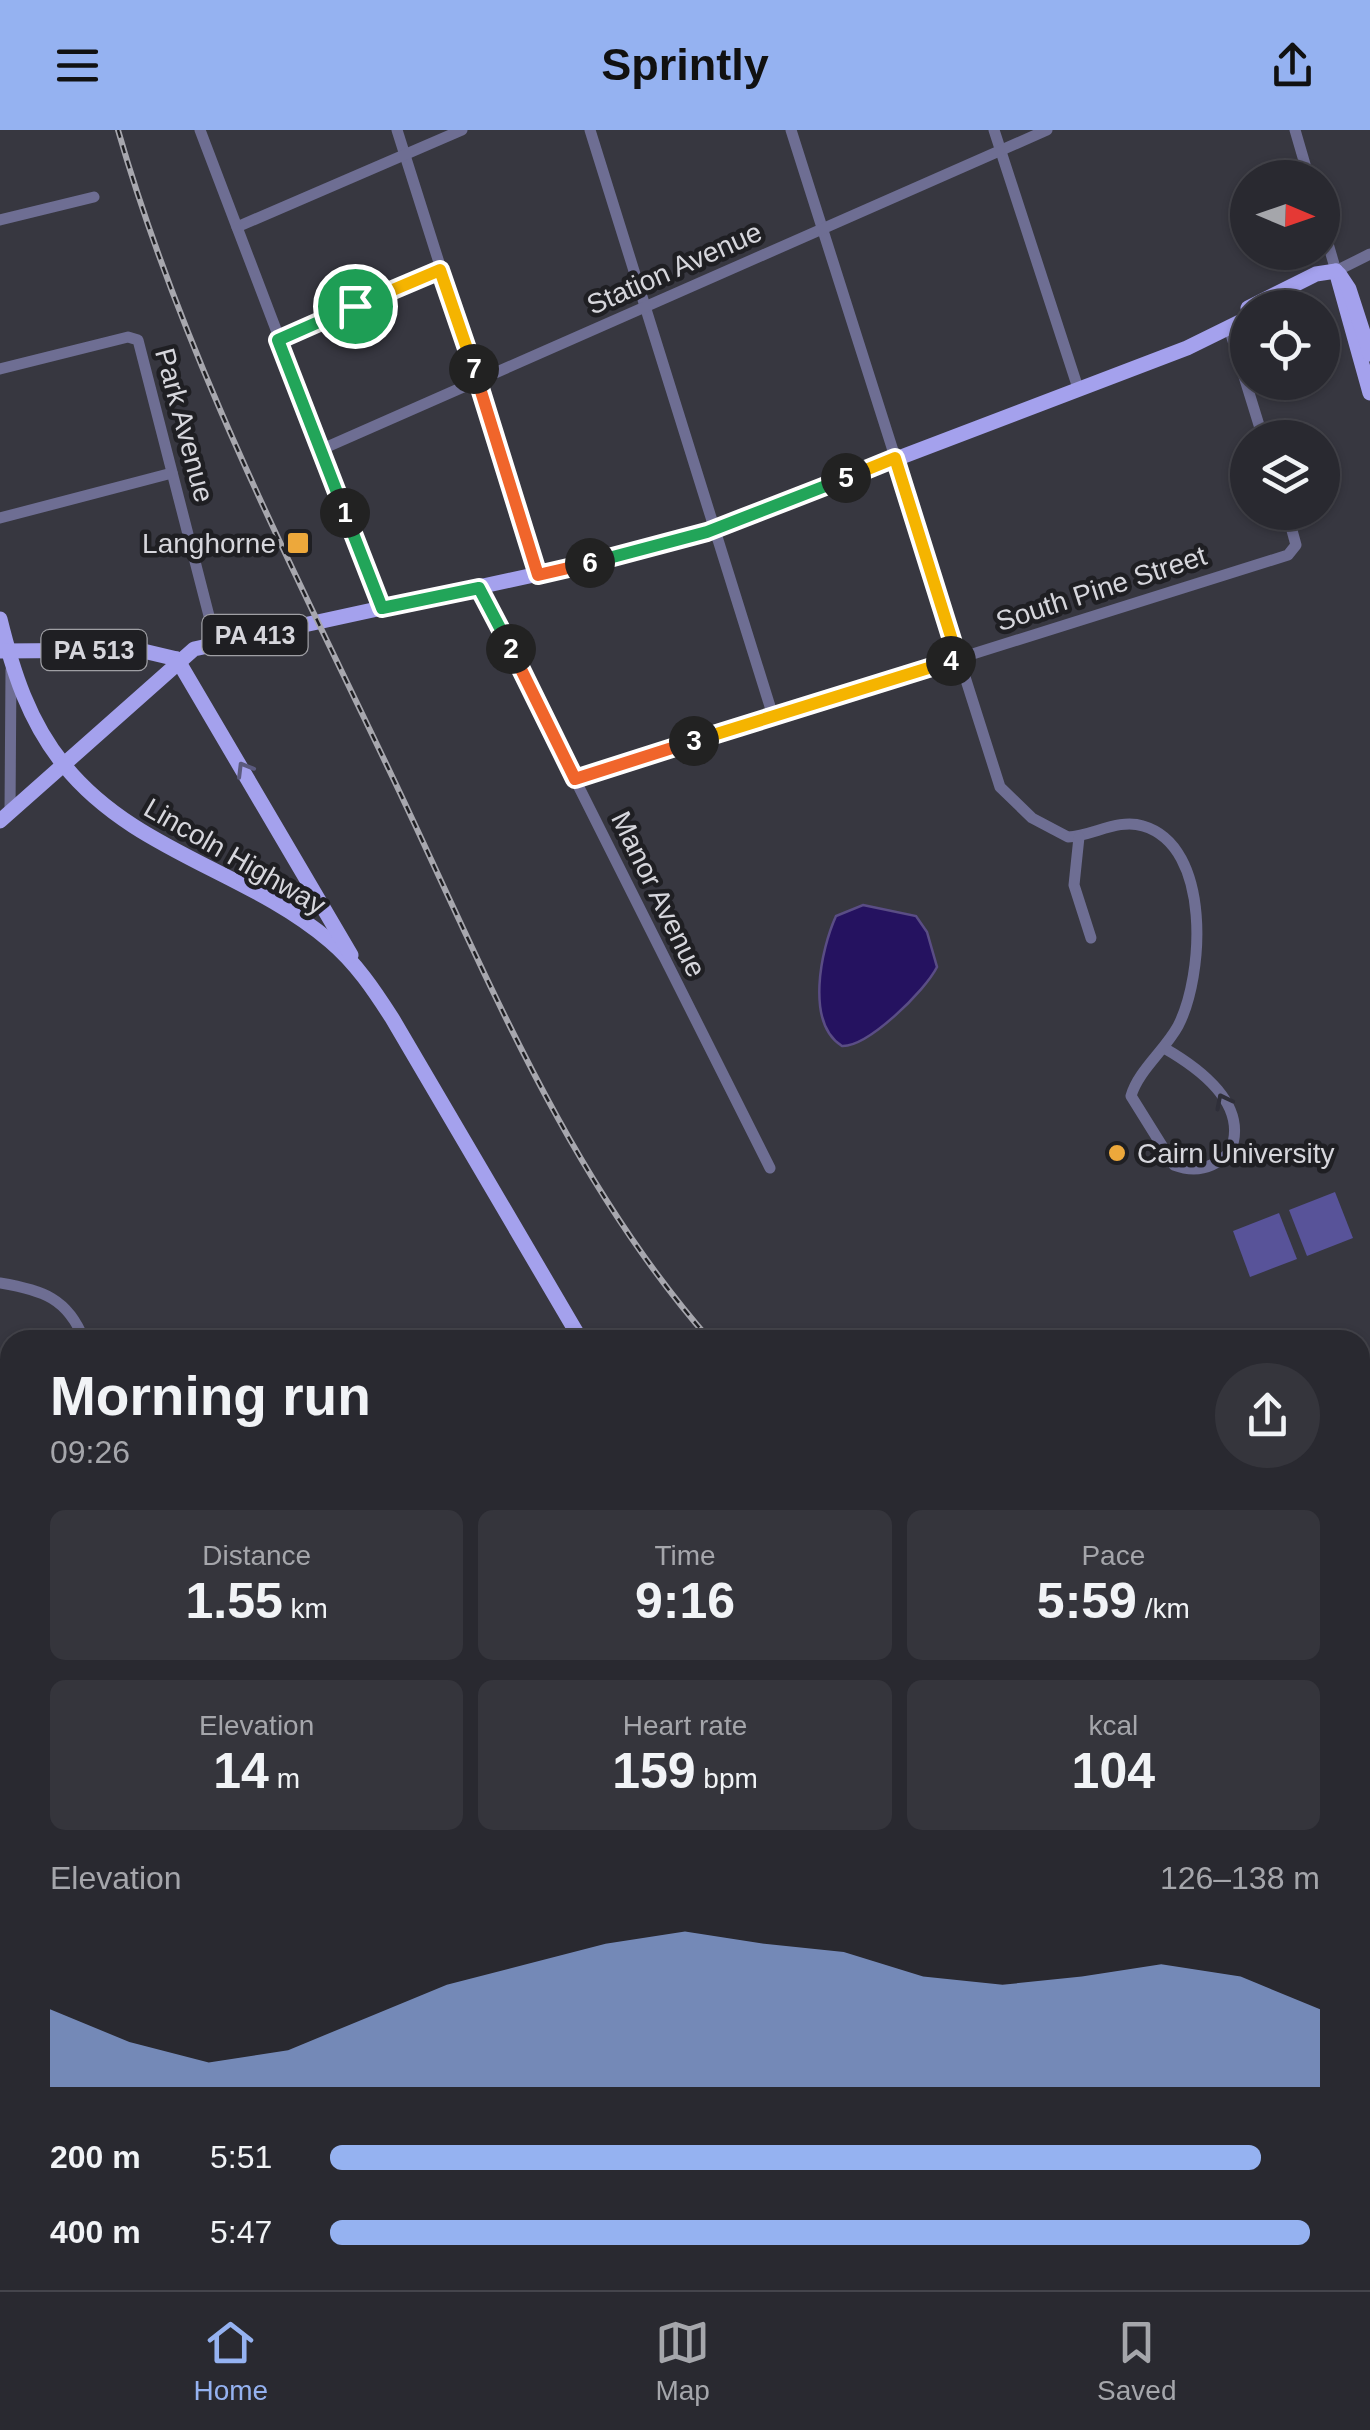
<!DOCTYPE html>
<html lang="en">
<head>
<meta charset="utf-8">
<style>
  :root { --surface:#292930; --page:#35353c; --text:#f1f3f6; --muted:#a5a6ab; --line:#45454c; --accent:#95b2f1 }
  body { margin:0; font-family:Arial,sans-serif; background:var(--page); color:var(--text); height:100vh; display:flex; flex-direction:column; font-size:38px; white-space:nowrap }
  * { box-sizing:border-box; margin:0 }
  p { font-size:32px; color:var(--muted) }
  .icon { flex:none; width:55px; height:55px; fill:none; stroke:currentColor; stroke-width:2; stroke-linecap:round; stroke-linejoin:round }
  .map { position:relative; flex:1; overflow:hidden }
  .details { position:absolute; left:0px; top:1200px; width:1370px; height:960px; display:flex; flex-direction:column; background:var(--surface); border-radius:30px 30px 0 0; box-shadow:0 2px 8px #0004,0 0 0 2px var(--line) }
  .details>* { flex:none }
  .needle { width:65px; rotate:92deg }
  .controls { position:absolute; left:1230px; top:30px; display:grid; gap:20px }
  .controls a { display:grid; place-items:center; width:110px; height:110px; border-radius:50%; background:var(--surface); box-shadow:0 2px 8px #0004,0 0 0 2px var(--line); font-size:50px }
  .pin { position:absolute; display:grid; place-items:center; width:85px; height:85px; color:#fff; margin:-42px; border:5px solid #fff; border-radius:50%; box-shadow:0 2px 10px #0007 }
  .km { position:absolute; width:50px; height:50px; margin:-25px; border-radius:50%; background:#222; color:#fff; font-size:28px; line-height:50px; text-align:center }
  .round { display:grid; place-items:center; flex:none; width:105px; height:105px; border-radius:52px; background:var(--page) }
  .summary { display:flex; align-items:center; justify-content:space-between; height:170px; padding:0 50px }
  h1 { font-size:55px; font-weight:700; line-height:75px }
  .metrics { display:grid; grid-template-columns:repeat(3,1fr); gap:15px; height:170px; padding:10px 50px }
  .metrics div { display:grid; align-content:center; border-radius:15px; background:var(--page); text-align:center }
  .metrics b { font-size:50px; font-weight:700 }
  .metrics small { font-size:28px; font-weight:400 }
  .metrics p { font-size:28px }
  .chart { height:280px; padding:20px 50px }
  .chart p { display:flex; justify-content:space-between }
  .chart svg { width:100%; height:180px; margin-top:10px; fill:var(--accent); opacity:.7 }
  ul { padding:0 50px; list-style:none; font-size:32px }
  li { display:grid; grid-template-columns:160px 120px 1fr; align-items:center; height:75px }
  li i { height:25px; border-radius:12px; background:var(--accent) }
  header { display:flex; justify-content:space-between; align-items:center; height:130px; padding:0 50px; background:var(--accent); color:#111; font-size:45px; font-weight:700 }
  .dock { display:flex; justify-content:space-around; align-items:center; height:140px; border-top:2px solid var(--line); background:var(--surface); font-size:28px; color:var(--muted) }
  .dock a { display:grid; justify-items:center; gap:5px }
  .dock .on { color:var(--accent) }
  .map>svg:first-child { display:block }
</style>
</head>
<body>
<header><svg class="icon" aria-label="menu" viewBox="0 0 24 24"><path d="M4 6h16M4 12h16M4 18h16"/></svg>Sprintly<svg class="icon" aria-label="share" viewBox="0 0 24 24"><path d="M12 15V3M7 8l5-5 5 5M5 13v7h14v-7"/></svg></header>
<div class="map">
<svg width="1370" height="2160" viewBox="0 0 1370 2160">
  <rect width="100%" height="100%" fill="#373740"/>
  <g fill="#585399">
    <polygon points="1335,1062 1353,1108 1307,1126 1289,1080"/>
    <polygon points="1279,1083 1297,1129 1250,1147 1233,1101"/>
    <polygon points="249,2150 433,2150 437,2160 252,2160"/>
    <polygon points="853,2150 1100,2150 1110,2160 902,2160"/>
  </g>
  <path fill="#251260" stroke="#5a4d85" stroke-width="2.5" d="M863,775L916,786L927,802L937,837C925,861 868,917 842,916C805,893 821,819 836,786Z"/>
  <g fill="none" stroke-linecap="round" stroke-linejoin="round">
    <g stroke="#5a4d85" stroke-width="2.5">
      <polyline points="1360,1899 1370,1904"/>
      <polyline points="299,2160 304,2150"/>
    </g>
    <g stroke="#6e6e93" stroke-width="11">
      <polyline points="200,0 382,478"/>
      <polyline points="397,0 538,445"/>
      <polyline points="590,0 773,586"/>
      <path d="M791,0L1000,657L1032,688L1068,707C1093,706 1118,688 1143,696C1212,716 1204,846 1178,896C1165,920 1138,941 1131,966L1174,1035C1195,1043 1214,1038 1230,1022C1250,975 1199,938 1164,918"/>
      <polyline points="994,0 1078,258"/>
      <polyline points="1295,0 1309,48"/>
      <polyline points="0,90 94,67"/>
      <polyline points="1322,93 1336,141 1370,124"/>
      <polyline points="237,97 462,0"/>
      <polyline points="1229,198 1263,308"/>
      <polyline points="279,209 440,140"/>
      <polyline points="0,239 128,207 138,210 216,513"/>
      <polyline points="320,320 1047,0"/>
      <polyline points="0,388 172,343"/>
      <polyline points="479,458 770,1038"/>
      <polyline points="575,649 1288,425 1296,415 1287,382"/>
      <polyline points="10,682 11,540"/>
      <polyline points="1079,707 1074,755 1091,808"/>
      <path d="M0,1153C42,1160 68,1168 84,1210"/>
      <polyline points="0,1289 10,1287"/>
      <polyline points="0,1412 10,1409"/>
      <polyline points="0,1534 10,1532"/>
      <polyline points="0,1655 10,1653"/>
      <polyline points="0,1789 10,1789"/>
      <polyline points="0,1997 10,1997"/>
      <polyline points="0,2141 10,2141"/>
      <polyline points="174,2150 189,2154"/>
    </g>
    <g stroke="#a4a1ed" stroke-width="15">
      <polyline points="1336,141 1370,263"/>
      <polyline points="1339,144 1349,159 1370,224"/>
      <polyline points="1248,178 1316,144 1336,141"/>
      <path d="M0,489C13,542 29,592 64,635C134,722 248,741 330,811C356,833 374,860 392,888L581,1210"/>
      <polyline points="0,521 139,520 177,529"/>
      <polyline points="177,529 351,825"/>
      <polyline points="0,691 194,519 639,422 707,401 1187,218 1248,188"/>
      <polyline points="1124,2150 1130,2160"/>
      <polyline points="1146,2150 1152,2160"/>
      <polyline points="772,2160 808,2156 851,2160"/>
    </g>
    <g stroke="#bbbbf2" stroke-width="18">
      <polyline points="0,1849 10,1849"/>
      <polyline points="0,1886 10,1886"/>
      <polyline points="1360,1970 1370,1974"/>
      <polyline points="1360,1991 1370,1993"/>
      <polyline points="1360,2028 1370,2030"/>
      <polyline points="1360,2043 1370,2044"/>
      <polyline points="1160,2150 1161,2160"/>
    </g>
    <defs>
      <g id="rail">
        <path d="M118,0C183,226 291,434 392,646C485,841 566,1046 710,1210"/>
        <polyline points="1360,1724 1370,1731"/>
      </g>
    </defs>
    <use href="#rail" stroke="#a7a7ae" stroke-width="6"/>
    <use href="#rail" stroke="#1f1f23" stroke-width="2.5" stroke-dasharray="8" stroke-linecap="butt"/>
  </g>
  <defs><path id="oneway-chevron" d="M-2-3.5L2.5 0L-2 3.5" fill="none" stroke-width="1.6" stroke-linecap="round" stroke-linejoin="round" transform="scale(2.5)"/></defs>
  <use stroke="#5b5a7e" href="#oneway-chevron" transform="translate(244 639) rotate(-121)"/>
  <use stroke="#2f2f39" href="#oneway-chevron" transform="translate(1223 971) rotate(-117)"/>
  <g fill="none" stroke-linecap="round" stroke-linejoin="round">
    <defs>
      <polyline id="split-1" points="345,383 278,210 355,176"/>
      <polyline id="split-2" points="345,383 382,478 479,458 511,519"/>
      <polyline id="split-3" points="511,519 575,649 694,611"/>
      <polyline id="split-4" points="694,611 951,531"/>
      <polyline id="split-5" points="846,348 895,328 958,529 951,531"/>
      <polyline id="split-6" points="590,433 707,402 846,348"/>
      <polyline id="split-7" points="474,239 538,445 590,433"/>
      <polyline id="split-8" points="355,176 440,140 474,239"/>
    </defs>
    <use href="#split-1" stroke="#fff" stroke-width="20"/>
    <use href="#split-2" stroke="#fff" stroke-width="20"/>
    <use href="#split-3" stroke="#fff" stroke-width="20"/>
    <use href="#split-4" stroke="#fff" stroke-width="20"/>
    <use href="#split-5" stroke="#fff" stroke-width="20"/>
    <use href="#split-6" stroke="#fff" stroke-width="20"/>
    <use href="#split-7" stroke="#fff" stroke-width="20"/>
    <use href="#split-8" stroke="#fff" stroke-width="20"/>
    <use href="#split-1" stroke="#22a559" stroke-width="12"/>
    <use href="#split-2" stroke="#22a559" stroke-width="12"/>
    <use href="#split-3" stroke="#f0652b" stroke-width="12"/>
    <use href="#split-4" stroke="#f5b400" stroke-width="12"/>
    <use href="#split-5" stroke="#f5b400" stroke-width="12"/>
    <use href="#split-6" stroke="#22a559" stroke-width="12"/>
    <use href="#split-7" stroke="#f0652b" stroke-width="12"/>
    <use href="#split-8" stroke="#f5b400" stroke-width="12"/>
  </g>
  <g fill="#eda83b" stroke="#1f1f23" stroke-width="4">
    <rect x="286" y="401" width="24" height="24" rx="5"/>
    <circle cx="1117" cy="1023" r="10"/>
  </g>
  <g text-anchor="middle" stroke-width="9" stroke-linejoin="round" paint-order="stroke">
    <g fill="#1f1f23" stroke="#9f9fa4" stroke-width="2.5">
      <rect x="202.5" y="485" width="105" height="40" rx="8"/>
      <rect x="41.5" y="500" width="105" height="40" rx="8"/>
    </g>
    <g font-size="25" font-weight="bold" fill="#d6d6dc">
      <text x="255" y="514">PA 413</text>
      <text x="94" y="529">PA 513</text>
    </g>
    <g font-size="28" fill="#d6d6dc" stroke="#1f1f23">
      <text transform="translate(674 138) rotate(-24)" y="10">Station Avenue</text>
      <text transform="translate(185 295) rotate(75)" y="10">Park Avenue</text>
      <text transform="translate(1101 458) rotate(-18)" y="10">South Pine Street</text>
      <text transform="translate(235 726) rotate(30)" y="10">Lincoln Highway</text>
      <text transform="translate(659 764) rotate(64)" y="10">Manor Avenue</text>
    </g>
    <g font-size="28" fill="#d6d6dc" stroke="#1f1f23" text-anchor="end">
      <text x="276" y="423">Langhorne</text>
      <text x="1137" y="1033" text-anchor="start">Cairn University</text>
    </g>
  </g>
</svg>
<div class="controls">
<a><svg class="needle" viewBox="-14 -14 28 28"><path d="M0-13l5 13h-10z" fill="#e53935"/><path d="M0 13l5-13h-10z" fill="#a5a6ab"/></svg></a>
<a><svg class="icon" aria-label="locate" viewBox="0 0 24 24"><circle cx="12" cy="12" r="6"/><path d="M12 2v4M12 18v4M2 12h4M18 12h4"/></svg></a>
<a><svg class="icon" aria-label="layers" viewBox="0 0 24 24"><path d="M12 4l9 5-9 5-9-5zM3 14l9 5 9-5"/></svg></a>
</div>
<div class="pin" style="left:355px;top:176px;background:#1e9e55"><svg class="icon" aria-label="arrive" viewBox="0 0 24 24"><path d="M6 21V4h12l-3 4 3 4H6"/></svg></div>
<b class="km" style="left:345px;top:383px">1</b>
<b class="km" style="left:511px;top:519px">2</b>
<b class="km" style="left:694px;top:611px">3</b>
<b class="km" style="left:951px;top:531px">4</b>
<b class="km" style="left:846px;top:348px">5</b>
<b class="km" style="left:590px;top:433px">6</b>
<b class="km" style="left:474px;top:239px">7</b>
<section class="details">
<div class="summary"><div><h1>Morning run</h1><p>09:26</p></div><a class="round"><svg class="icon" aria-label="share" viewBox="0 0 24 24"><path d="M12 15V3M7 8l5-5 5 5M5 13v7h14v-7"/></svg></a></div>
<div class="metrics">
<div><p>Distance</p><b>1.55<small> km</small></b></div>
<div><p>Time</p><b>9:16</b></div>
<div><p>Pace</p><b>5:59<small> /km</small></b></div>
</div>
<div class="metrics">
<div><p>Elevation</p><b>14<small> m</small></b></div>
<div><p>Heart rate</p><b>159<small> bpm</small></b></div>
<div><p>kcal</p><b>104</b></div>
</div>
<div class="chart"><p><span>Elevation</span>126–138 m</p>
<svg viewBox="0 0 160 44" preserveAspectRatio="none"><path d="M0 44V25L10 33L20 38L30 35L40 27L50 19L60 14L70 9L80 6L90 9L100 11L110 17L120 19L130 17L140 14L150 17L160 25V44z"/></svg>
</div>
<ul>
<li><b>200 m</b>5:51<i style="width:94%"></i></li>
<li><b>400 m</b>5:47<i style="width:99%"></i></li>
</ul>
</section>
</div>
<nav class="dock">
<a class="on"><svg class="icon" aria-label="home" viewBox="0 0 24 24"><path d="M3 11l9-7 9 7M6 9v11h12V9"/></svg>Home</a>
<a><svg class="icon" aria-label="map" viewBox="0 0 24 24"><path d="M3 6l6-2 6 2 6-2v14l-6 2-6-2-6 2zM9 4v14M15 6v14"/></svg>Map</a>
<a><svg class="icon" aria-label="saved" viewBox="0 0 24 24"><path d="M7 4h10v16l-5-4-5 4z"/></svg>Saved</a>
</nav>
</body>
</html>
